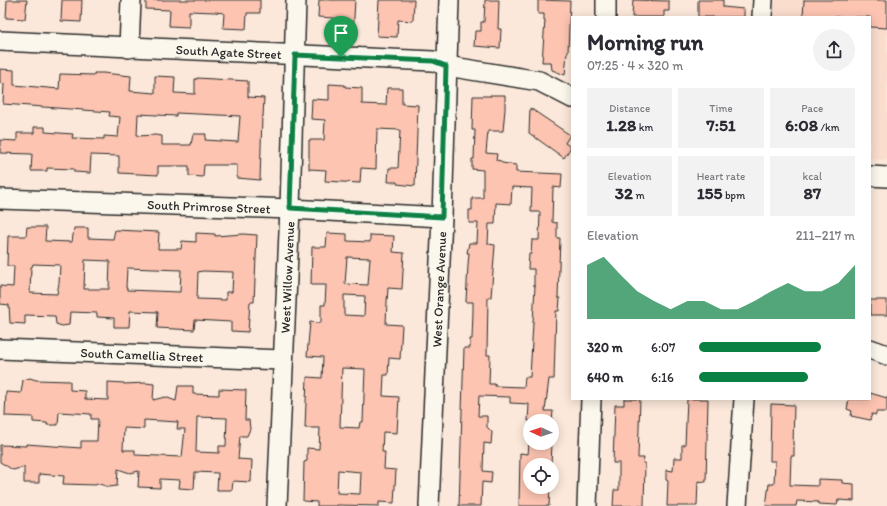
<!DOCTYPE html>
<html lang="en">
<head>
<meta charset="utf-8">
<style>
  :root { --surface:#fff; --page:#f2f2f3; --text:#2b2b33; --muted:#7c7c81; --accent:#0b8043 }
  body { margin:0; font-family:Itim,sans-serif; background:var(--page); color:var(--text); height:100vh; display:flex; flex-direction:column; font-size:15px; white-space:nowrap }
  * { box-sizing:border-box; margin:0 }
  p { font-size:13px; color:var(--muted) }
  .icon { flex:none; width:22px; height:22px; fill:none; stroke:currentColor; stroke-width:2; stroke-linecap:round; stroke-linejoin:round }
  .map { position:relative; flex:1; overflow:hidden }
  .sheet { position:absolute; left:571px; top:16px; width:300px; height:384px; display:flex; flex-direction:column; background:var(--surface); border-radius:0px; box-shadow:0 2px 10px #0003 }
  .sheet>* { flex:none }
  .needle { width:26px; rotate:273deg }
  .fabs { position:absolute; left:523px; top:414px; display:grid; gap:8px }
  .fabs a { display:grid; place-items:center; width:36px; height:36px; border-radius:50%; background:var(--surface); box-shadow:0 2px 10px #0003; font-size:20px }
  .pin { position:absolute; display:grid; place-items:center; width:34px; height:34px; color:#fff; margin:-41px -17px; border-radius:50% 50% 50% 0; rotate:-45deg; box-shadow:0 0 4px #0007 }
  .pin .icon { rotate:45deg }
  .round { display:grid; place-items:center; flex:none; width:42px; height:42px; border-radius:21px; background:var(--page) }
  .overview { display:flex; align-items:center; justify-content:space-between; height:68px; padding:0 16px }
  h1 { font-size:22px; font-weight:800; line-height:30px }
  .figures { display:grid; grid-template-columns:repeat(3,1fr); gap:6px; height:68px; padding:4px 16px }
  .figures div { display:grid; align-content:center; border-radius:0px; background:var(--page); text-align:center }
  .figures b { font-size:17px; font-weight:800 }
  .figures small { font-size:11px; font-weight:400 }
  .figures p { font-size:11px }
  .chart { height:112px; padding:8px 16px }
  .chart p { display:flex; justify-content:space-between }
  .chart svg { width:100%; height:72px; margin-top:4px; fill:var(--accent); opacity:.7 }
  ul { padding:0 16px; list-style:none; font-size:13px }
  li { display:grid; grid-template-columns:64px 48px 1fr; align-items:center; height:30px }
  li i { height:10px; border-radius:5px; background:var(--accent) }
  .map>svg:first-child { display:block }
</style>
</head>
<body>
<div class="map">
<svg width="887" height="506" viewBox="0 0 887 506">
  <rect width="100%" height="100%" fill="#fbe8da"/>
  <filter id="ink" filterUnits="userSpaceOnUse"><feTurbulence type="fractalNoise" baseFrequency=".025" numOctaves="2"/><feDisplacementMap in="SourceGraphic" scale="8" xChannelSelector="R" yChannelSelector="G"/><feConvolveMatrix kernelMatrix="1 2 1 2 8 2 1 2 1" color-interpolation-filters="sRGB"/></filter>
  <g filter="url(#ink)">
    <polygon fill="#fbddce" points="773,0 887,0 887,160 870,159 870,17 773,17"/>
    <g fill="#fcc4b1" stroke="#2b2b2b" fill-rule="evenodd">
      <polygon points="7,0 27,0 25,19 6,18"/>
      <polygon points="62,0 82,0 81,22 61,21"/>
      <polygon points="146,0 260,0 260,13 247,13 246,29 223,28 224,13 215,12 189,11 189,27 169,26 170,10 146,9"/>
      <polygon points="319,0 355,0 353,35 334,34 334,18 318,17"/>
      <polygon points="379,0 414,0 413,21 398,20 397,37 377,36"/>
      <polygon points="485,0 499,0 498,29 501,29 500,48 474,46 475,31 481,31 481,22 484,22"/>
      <polygon points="538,0 570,1 568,53 567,53 565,75 552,70 551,62 542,62 545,20 544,20 544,14 538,14"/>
      <polygon points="633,0 669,1 669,11 664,11 664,17 632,17"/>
      <polygon points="698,0 723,0 723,7 744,9 744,17 698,17"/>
      <polygon points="804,0 887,0 887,28 870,27 870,17 803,17"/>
      <path d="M0,69L14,70V85L59,89L60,74L94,75V73H103L131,76L130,91L155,93V76L175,77L174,93L195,94V79H197V78L248,81V97L264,98L263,117H262L260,180L237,178V165H204L203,177L189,176V166H158V175L119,173V156L91,155L90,173L74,172V169L47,168V171H31L32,154L0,153V140L17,141V133H34V127H45V132L73,134L72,138L104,139V136L118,137L120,117L109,116L110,112L3,104L4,84L0,83ZM176,113L240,116L238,142L205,140L206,134H193L191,145H162V136L155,135L137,136L138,114L176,116Z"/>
      <polygon points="329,84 345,85 345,87 362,88 362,104 386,105 387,88 402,88 402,104 418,105 415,186 397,184 397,182 388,182 389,168 398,168 400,130 377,129 376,169 361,168 360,183 325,181 326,170 309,169 309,140 324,140 325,120 311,119 312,99 329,100"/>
      <path d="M490,95H505V109L503,131H488L486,153L497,154L496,160L501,161L502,163L516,165V172L562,174L561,188L553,187L552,222L557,223V238H560L558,298H560L559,311H556L554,379H549L545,411H553L552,421H528L529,404L510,403V397L479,396L478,416H487V427L492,432L491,444L484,443L483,471L492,472L491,483L482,482L481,506H459L464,348H470V339H472L473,311V302H466V301L468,265L469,253H467L469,243H477L478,223H469V210H472V198H483V170L472,169V159H474L475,130H472L473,96H491ZM512,187L532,188L531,212H540L539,240H532L531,254H529L528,269H534V286H535L530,377H525L524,387L495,386V384H489L490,355H487L488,297H491L495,245L488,244L489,224H495L496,203L511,204Z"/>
      <polygon points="530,108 570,135 565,143 571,147 564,158 529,133"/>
      <path d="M27,227H46L45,241L72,242L74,228H88V238L113,239L115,230L159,232L158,249H181L182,241L196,242V233L215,234V236L243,234L257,235L254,302H250L248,332L231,331V322L195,320L194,330L157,328L158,312L130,311L129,327H114V318L97,317V313L70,312L69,325L62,326L56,324L55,316L25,315V324L10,323L9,305L0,304V286L13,287L14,266H7L8,236H26ZM85,260L110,261L109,289H84ZM33,264L60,265L59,283L57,294L30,293L31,267H32ZM127,268L181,270L180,292L127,290V288H126ZM203,271L233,272L232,292H226V300L197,299L198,272Z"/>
      <path d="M327,233L347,234V241L370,242V235L394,236L393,252L404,253L402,289L388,288L387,302L386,324L402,325L400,359L389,358L388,375H384L383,396L399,397L397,433L383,432L382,452H385L384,469L396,470L394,503L379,502V506L337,505V506H317V502L303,501L304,462L307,461V448L319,449L320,428H305L307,377L322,378L323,357L307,356L310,322L321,323V305H325L326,285H311L312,247H326ZM347,257L370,258L368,285L345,284ZM344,295L365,296L364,316L344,315ZM342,368L365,369L363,422H360L359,428L340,427ZM338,470L361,472L360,494L337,493Z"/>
      <rect x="870" y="300" width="17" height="15"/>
      <path d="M30,378L36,380L70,381V390L85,391V399L108,400V382L124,383V384L146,383L154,384L153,400L165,397L176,401L178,386H193V394L219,395V389L246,390L245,420H249L250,429L247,436H240L238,459L252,460L251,482L233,481L232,490H217L218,473L195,472L194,489L179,488L180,480L160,479V488L138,487L139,471L130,473L118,469L117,486L109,487L96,483V485L63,484L64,476L39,474V483H24V467L13,470L0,462V445L26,446V444L81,448V441H97L98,419H91V414L59,412L58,425H47V423L33,422V417L5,416L6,392L21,393L23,380ZM197,417L227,418L226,446H219V453L196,452ZM144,420L178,422L177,429H185L182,457L135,455V450H123L124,428L144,429Z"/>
      <polygon points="870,393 887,398 887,412 876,412 876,415 872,414 870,420 851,416 852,411 847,409 849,399 870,399"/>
      <polygon points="624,399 640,399 638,458 644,458 643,463 645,463 644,506 613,506 614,490 619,490 619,463 613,463 615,405 624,405"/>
      <polygon points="687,399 708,399 706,482 698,481 697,506 667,506 668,481 666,480 666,470 673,471 674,458 682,458 682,445 685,445"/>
      <polygon points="771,404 794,405 793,445 794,445 794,456 791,456 790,485 818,486 818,479 842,480 842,483 854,484 854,501 838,500 837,505 818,504 818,502 797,501 796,506 766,506 769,484 774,484 775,461 770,461"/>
      <polygon points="529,443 552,443 551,465 530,465 530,487 550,487 549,506 519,506 520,453 528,454"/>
    </g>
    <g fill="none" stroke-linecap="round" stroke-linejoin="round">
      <defs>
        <g id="minor">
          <polyline points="606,17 606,0"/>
          <polyline points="762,17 763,0"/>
          <path id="s1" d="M0,41L433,61L447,66L539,81L572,98"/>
          <polyline points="129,48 131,0"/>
          <polyline points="870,176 887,177"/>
          <path id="s2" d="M0,199L290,209L442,217"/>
          <path id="s3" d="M0,349L283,360"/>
          <polyline points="870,349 887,355"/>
          <path id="s4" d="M277,506L290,209L296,0"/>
          <path id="s5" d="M429,506L442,217L449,0"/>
          <polyline points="587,506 591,399"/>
          <polyline points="737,506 744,399"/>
        </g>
      </defs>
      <use href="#minor" stroke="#2b2b2b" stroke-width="22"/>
      <use href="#minor" stroke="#fbf7ec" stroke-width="19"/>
    </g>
  </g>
  <g fill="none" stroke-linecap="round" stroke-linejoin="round" filter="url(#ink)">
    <defs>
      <polygon id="route" points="295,55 433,61 446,66 442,217 290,208"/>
    </defs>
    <use href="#route" stroke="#fff" stroke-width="8"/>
    <use href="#route" stroke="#0b8043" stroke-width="5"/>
  </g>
  <g text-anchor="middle" stroke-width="4" stroke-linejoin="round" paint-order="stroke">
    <g font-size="13" fill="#2b2b2b" stroke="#fbf7ec">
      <text dy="5" stroke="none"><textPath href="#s1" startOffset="229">South Agate Street</textPath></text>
      <text dy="5" stroke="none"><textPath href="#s2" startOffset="209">South Primrose Street</textPath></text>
      <text dy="5" stroke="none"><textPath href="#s4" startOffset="229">West Willow Avenue</textPath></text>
      <text dy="5" stroke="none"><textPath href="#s5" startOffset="217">West Orange Avenue</textPath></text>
      <text dy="5" stroke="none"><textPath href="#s3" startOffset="142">South Camellia Street</textPath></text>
    </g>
  </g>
</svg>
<div class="fabs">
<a><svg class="needle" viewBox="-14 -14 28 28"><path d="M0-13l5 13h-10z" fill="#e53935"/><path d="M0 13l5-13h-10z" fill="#7c7c81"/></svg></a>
<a><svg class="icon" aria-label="locate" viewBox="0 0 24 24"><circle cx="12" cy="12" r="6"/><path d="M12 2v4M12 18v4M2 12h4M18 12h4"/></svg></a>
</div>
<div class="pin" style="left:341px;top:57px;background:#1e9e55"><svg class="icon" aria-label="arrive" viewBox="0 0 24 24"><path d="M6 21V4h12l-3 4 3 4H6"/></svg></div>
<section class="sheet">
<div class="overview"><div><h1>Morning run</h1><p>07:25 · 4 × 320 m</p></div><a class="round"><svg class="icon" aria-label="share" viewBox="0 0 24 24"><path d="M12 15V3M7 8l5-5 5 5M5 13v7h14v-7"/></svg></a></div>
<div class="figures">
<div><p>Distance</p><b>1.28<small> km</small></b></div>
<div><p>Time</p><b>7:51</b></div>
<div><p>Pace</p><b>6:08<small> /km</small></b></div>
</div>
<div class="figures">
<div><p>Elevation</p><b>32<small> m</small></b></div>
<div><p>Heart rate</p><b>155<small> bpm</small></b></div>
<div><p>kcal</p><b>87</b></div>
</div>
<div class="chart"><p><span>Elevation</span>211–217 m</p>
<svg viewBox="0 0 160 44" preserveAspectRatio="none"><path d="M0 44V11L10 6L20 17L30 27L40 33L50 38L60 33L70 33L80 38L90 38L100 33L110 27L120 22L130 27L140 27L150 22L160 11V44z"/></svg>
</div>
<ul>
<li><b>320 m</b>6:07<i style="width:78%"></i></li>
<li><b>640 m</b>6:16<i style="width:70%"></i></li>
</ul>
</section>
</div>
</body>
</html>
